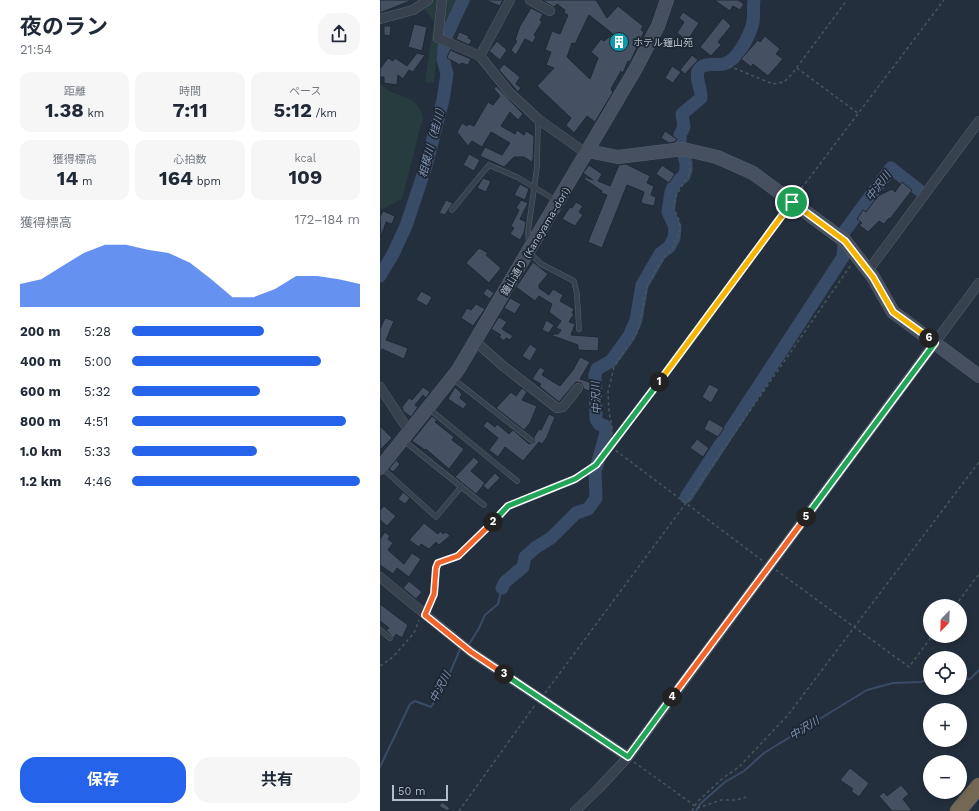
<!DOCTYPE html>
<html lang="ja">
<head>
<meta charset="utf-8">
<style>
  :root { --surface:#fff; --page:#f6f6f7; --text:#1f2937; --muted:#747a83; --accent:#2563eb }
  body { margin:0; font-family:"Work Sans","Noto Sans JP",sans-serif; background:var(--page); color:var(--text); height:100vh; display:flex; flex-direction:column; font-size:15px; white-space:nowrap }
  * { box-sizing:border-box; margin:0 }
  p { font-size:13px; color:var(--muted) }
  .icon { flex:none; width:22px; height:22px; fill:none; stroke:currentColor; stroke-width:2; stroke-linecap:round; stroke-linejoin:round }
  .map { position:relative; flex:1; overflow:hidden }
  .side { display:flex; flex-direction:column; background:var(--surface); width:380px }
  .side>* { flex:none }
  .needle { width:26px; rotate:203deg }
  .controls { position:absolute; left:543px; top:599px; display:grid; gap:8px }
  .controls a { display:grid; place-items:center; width:44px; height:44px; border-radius:50%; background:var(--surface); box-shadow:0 2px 6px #0003; font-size:20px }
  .scale { position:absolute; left:12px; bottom:10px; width:56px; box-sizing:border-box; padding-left:4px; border:2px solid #b4bcc9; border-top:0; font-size:11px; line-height:14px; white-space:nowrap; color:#b4bcc9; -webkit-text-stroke:3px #1d2633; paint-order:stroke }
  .pin { position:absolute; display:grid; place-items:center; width:34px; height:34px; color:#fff; margin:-17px; border:2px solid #fff; border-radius:50%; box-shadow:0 1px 4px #0007 }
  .km { position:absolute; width:20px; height:20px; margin:-10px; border-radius:50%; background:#222; color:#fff; font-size:11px; line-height:20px; text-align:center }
  .round { display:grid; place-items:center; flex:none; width:42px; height:42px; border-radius:16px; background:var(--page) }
  .overview { display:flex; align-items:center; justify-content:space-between; height:68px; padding:0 20px }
  h1 { font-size:22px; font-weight:700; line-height:30px }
  .stats { display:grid; grid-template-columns:repeat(3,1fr); gap:6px; height:68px; padding:4px 20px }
  .stats div { display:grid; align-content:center; border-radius:10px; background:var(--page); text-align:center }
  .stats b { font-size:20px; font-weight:700 }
  .stats small { font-size:11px; font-weight:400 }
  .stats p { font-size:11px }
  .chart { height:112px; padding:8px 20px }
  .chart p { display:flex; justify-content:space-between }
  .chart svg { width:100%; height:72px; margin-top:4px; fill:var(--accent); opacity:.7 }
  .cta { display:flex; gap:8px; margin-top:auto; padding:8px 20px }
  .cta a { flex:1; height:46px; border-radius:16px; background:var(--accent); color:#fff; font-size:16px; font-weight:700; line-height:46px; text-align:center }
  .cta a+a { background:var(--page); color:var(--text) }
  ul { padding:0 20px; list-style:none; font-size:13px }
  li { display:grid; grid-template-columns:64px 48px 1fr; align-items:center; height:30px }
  li i { height:10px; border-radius:5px; background:var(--accent) }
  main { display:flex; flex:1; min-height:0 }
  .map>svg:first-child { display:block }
</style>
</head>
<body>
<main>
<section class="side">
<div class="overview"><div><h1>夜のラン</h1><p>21:54</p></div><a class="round"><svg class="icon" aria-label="share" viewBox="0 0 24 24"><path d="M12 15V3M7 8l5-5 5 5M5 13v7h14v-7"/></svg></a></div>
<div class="stats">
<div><p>距離</p><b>1.38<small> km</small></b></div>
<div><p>時間</p><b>7:11</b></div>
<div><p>ペース</p><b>5:12<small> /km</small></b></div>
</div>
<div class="stats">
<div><p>獲得標高</p><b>14<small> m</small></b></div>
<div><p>心拍数</p><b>164<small> bpm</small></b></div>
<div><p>kcal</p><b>109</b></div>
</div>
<div class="chart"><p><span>獲得標高</span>172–184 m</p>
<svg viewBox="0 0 160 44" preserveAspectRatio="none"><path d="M0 44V30L10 27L20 19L30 11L40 6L50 6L60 9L70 11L80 17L90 27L100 38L110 38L120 33L130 25L140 25L150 27L160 30V44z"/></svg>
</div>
<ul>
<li><b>200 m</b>5:28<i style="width:58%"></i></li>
<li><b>400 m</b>5:00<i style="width:83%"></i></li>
<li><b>600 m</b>5:32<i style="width:56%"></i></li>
<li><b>800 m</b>4:51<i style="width:94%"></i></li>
<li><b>1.0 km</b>5:33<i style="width:55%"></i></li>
<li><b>1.2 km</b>4:46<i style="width:100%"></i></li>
</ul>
<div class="cta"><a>保存</a><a>共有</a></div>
</section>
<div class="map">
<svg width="599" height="811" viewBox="0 0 599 811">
  <rect width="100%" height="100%" fill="#242f3e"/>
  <g fill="#263c3f">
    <polygon points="39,0 91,0 83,14 57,51 54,83 45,82 54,22"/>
    <path d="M0,84C14,99 37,92 43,117L22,199L0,210Z"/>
  </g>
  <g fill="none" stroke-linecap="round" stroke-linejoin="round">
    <g stroke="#394c67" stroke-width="2">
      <polyline points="87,645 90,643 99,628 105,615 118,604 122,588"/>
      <polyline points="580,679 590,679 599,670"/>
      <polyline points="0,767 30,704 35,701 51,707 63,689 81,647"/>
      <polyline points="316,811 320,804 345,782 364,771 384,753 487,690 513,683 541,682 550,678"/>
    </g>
    <g stroke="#394c67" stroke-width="13">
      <polyline points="464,232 511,168 539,190"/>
      <polyline points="0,276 13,254 26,226 46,166 63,100 67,74 63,59 65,39 83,0"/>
      <polyline points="306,497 463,257 464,245"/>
      <path d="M122,588L125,582L143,567L145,557L155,548L171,538L196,513L208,509L216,498L215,472L226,433L225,426L219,424L216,419L215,375L217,369L231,361L249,336L256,320L262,285L280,254L289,247L294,238L295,227L288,212L291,192L295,183L304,176L306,170V163L300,143V135L304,127L302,114L321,98C322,89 313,75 320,68C326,62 336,66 344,64C358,60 370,35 373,22C374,15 373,7 374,0"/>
    </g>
  </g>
  <g fill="#455162" stroke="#1f2835" fill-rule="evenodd">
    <polygon points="0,0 30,0 30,1 0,13"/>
    <polygon points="105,0 123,0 120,6"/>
    <path d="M162,0H216L227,18L238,6L263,26L261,30L264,32L250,62L248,61L243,73L241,71L232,87L231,90L233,92L215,122L207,116L194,133L186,125L191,118L157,86L174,68L166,65L171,52L165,50L172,31L180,34L188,15L184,13L185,10L177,4L174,7ZM209,15L233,34L224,41L221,39L211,52L218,58L210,79L187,57L192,43L195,44Z"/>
    <polygon points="334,0 358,0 364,4 360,10 353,6 350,11"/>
    <polygon points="151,8 163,14 160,20 162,22 154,35 156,36 153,43 145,39 136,55 131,50 137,41 135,40 140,26"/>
    <polygon points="303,12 319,23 307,41 297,33 304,22 299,18"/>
    <polygon points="343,18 351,26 338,42 341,45 331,56 320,47"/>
    <polygon points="34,24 47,27 42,51 28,47"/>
    <polygon points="4,26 11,26 10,36 4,35"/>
    <polygon points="79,32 89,36 88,38 92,40 89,45 76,39"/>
    <polygon points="385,36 400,49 396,54 403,59 388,76 373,64 371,67 361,59 378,40 380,42"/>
    <polygon points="117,41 127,50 120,60 109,51"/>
    <polygon points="70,50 91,59 88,65 81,63 80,65 67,58"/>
    <polygon points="37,53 45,55 33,72 29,70 23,79 18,75 17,85 4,83 4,77 0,77 0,69 8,58 13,61 15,58 27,66"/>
    <polygon points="312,55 318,60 305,74 300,70"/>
    <polygon points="124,64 140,77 136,84 141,88 138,92 119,70"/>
    <polygon points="292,66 301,72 293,83 285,78"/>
    <polygon points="116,86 143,114 138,120 130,112 121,126 135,134 137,130 144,135 146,131 154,136 153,160 152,162 144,157 134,157 124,167 100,156 105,147 122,155 130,143 111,132 102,147 92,141 88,146 77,132 82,123 87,126 89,124 94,126 108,102 113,105 120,96 114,89"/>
    <polygon points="285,131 297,139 295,142 289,143 281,138"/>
    <polygon points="89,154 100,160 94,171 83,165"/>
    <polygon points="246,164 270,176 267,183 274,186 271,195 276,197 274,206 264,204 261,202 264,192 247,185 222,248 208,242 227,195 221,193 222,191 204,179 205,177 213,180 203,173 209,165 222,174 218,181 230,186 239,165"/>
    <polygon points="282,165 295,174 289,183 276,174"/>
    <polygon points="103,178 111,181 106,192 97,188"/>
    <polygon points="522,182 532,190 510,219 509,218 504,224 499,221 488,232 479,225 482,223 477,219 483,210 486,212 498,196 512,189 515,192"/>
    <polygon points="140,184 149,189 145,200 134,195"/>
    <polygon points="66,200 73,203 65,215 59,213"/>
    <polygon points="141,200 148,203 140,219 146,222 144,233 140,240 130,234 134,228 131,226 139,210 136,208"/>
    <polygon points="196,202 203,206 199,212 203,215 195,226 182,219 190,207 192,208"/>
    <polygon points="3,211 15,216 12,224 6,222 1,237 0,217"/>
    <polygon points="99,248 108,253 106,255 121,268 109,283 86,263"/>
    <polygon points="153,262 168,274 159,285 159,288 169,295 173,289 183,295 180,301 194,309 192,313 194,314 189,322 195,324 191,335 219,337 218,351 198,350 198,345 173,336 173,334 178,334 181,330 176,328 181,321 169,312 172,304 159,296 155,301 136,287"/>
    <polygon points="107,288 114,293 110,299 103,294"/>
    <polygon points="41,291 52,297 47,306 36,300"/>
    <polygon points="130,298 141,304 135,314 124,308"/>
    <polygon points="96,304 105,309 93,326 81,318 87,308 91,310"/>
    <polygon points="119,317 127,322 122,329 133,336 130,340 126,338 124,341 119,337 121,335 111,329"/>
    <polygon points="5,318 14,321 6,340 28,348 24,359 2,349 0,354 0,329"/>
    <polygon points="166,320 174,325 169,333 162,330"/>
    <polygon points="150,344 157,349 150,361 142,356"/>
    <polygon points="200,357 210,362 200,379 212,383 209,391 204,389 201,383 196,382 179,402 159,386 161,384 152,379 160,367 165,370 162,375 180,386 193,370"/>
    <polygon points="329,384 339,389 331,403 322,397"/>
    <polygon points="43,387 50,392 46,398 43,395 35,405 38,407 31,417 23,411 22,407 29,398 32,400"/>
    <polygon points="75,387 82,394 80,398 87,404 83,409 68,399"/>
    <polygon points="142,388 147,392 142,400 157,406 150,423 144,430 116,408 131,392 136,396"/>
    <polygon points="169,414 175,417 167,437 162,444 159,442 143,461 125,447 118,457 109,450 118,438 103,426 107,421 115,427 117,424 129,434 133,430 149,444 154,442 154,437 159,429 161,430"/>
    <polygon points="52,416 57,420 55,422 74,437 72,440 84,449 69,469 46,449 45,450 32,441"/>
    <polygon points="329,419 344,428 338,437 324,429"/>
    <polygon points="0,426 12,438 0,450"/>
    <polygon points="317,439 329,448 323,457 310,448"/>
    <polygon points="94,457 99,462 91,471 105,483 96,494 75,477"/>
    <polygon points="16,460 20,464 13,472 9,469"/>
    <polygon points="115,473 120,478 108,490 103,486"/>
    <polygon points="23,492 30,498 25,504 18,499"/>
    <polygon points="4,506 16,516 7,526 0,520 0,510"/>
    <polygon points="44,523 58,534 60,531 63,534 66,532 70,536 59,545 56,542 49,549 41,544 39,547 29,540"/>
    <polygon points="5,532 10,536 8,539 13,543 8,550 24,564 32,553 41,559 29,577 17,568 13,574 0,565 0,539"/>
    <polygon points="29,581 42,592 36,599 23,588"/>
    <polygon points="0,604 28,625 22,638 16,634 14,638 6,630 9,628 0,621"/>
    <polygon points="470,768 489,783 479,797 471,791 473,789 460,780"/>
    <polygon points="521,785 529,794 523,799 532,811 512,811 499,796 504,792 507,796"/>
    <polygon points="62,802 70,808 67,811 59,806"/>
  </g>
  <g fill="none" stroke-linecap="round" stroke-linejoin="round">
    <defs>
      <g id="lane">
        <polyline points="72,210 109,165 137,177 177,201"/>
        <polyline points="149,244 148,232 157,167 158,119"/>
        <polyline points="149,252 161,264 194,281 197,294 199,329"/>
        <polyline points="72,378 151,440"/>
        <polyline points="48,408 137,481"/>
        <polyline points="23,440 104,505"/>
        <polyline points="1,467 56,517 81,487"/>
        <polyline points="0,630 10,638"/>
      </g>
      <g id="street">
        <polyline points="62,0 58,38 100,56 129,92 158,119 200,149 208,151"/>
        <polyline points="150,0 170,11"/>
        <polyline points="0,19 33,10 48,0"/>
        <polyline points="100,56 130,0"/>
        <polyline points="488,271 599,121"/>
        <polyline points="95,341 123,366 177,408 183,407 198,388"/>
        <polyline points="0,387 29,431"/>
        <polyline points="0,577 91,652 248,757"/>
        <polyline points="195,811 218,789 248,757 599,283"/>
      </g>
      <g id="secondary">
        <polyline points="208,151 238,157 303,149 337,157 373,173 465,241 493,277 513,312 599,376"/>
        <polyline points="0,468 78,370 255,70 278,26 287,0"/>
      </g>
      <polyline id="highway" points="578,811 599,786"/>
    </defs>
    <use href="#lane" stroke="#565f6c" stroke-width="5.5"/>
    <use href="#street" stroke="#565f6c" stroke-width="10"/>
    <use href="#secondary" stroke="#565f6c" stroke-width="14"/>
    <use href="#highway" stroke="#434c59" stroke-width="17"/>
    <g stroke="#44595c" stroke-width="1.5" stroke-dasharray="3 3" stroke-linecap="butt">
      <polyline points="349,66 393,84 404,82 412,74 467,0"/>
      <polyline points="417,68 479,114"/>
      <polyline points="418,193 564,0"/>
      <polyline points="231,447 383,561"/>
      <polyline points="231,447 232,426 229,412 228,392 234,367 258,331 264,298 267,286 285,255 292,249 300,231 299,220 294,208 295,198 300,189 310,172 309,161"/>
      <polyline points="396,570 529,667 552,636"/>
      <polyline points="575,606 599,574"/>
      <path d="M49,607C57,593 51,576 58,563L78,557L127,506L195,479L216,465L327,319L406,209"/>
      <polyline points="0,666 13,657 34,633 39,620"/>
      <polyline points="165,693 306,503 471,265"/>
      <polyline points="254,762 318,808 341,800 357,800 366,797"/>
      <polyline points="79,811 155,705"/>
      <polyline points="312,811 317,802 343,778 359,767 408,715 599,462"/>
    </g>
    <use href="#lane" stroke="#38414e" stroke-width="4.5"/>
    <use href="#street" stroke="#38414e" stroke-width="9"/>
    <use href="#secondary" stroke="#465061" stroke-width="13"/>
    <use href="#highway" stroke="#746855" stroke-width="16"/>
  </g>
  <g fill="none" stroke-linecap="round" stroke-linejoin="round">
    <defs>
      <polyline id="split-1" points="279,382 412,202"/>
      <polyline id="split-2" points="113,522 128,506 195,479 216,465 279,382"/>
      <polyline id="split-3" points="113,522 78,556 58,563 56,568 54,594 45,615 91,652 124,674"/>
      <polyline id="split-4" points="124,674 248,757 292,697"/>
      <polyline id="split-5" points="292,697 426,517"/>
      <polyline id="split-6" points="426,517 555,343 549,338"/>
      <polyline id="split-7" points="412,202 465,241 493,277 513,312 549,338"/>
    </defs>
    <use href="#split-1" stroke="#fff" stroke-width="8"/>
    <use href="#split-2" stroke="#fff" stroke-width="8"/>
    <use href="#split-3" stroke="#fff" stroke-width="8"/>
    <use href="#split-4" stroke="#fff" stroke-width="8"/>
    <use href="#split-5" stroke="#fff" stroke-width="8"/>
    <use href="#split-6" stroke="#fff" stroke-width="8"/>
    <use href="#split-7" stroke="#fff" stroke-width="8"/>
    <use href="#split-1" stroke="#f5b400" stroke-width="5"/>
    <use href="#split-2" stroke="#22a559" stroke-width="5"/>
    <use href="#split-3" stroke="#f0652b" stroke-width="5"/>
    <use href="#split-4" stroke="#22a559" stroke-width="5"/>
    <use href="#split-5" stroke="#f0652b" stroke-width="5"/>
    <use href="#split-6" stroke="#22a559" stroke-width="5"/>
    <use href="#split-7" stroke="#f5b400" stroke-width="5"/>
  </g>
  <defs>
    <symbol id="building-disc" viewBox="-11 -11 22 22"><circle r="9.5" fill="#0f9aa8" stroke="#1d2633"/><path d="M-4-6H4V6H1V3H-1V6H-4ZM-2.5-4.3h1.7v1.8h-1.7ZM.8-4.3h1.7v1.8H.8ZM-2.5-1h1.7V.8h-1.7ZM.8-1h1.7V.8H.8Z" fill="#fff"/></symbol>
  </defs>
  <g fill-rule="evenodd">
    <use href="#building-disc" x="228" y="31" width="22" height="22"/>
  </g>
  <g text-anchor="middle" stroke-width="3.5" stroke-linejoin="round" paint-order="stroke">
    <g font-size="10" fill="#b4bcc9" stroke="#1d2633" text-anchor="start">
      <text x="253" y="46">ホテル鐘山苑</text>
    </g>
    <g font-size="10" fill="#b4bcc9" stroke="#1d2633">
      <text transform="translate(155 241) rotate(-59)" y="4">鐘山通り (Kaneyama-dori)</text>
    </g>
    <g font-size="11" font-style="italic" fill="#7c92b1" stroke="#1d2633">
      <text transform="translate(52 140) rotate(-75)" y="4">相模川（桂川）</text>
      <text transform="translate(498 186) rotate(-53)" y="4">中沢川</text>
      <text transform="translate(216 398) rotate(-93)" y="4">中沢川</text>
      <text transform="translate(60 687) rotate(-62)" y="4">中沢川</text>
      <text transform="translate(424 728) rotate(-32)" y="4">中沢川</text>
    </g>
  </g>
</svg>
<div class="controls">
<a><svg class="needle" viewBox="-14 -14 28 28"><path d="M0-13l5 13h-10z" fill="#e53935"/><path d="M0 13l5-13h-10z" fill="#747a83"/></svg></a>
<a><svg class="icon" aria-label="locate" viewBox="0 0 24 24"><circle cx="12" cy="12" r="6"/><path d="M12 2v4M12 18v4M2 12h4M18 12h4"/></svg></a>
<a>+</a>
<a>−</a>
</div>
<div class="scale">50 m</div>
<div class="pin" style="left:412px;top:202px;background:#1e9e55"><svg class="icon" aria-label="arrive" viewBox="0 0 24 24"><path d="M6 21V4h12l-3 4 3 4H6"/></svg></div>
<b class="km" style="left:279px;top:382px">1</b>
<b class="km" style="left:113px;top:522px">2</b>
<b class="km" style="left:124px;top:674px">3</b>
<b class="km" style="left:292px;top:697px">4</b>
<b class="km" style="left:426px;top:517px">5</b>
<b class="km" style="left:549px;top:338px">6</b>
</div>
</main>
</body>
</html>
